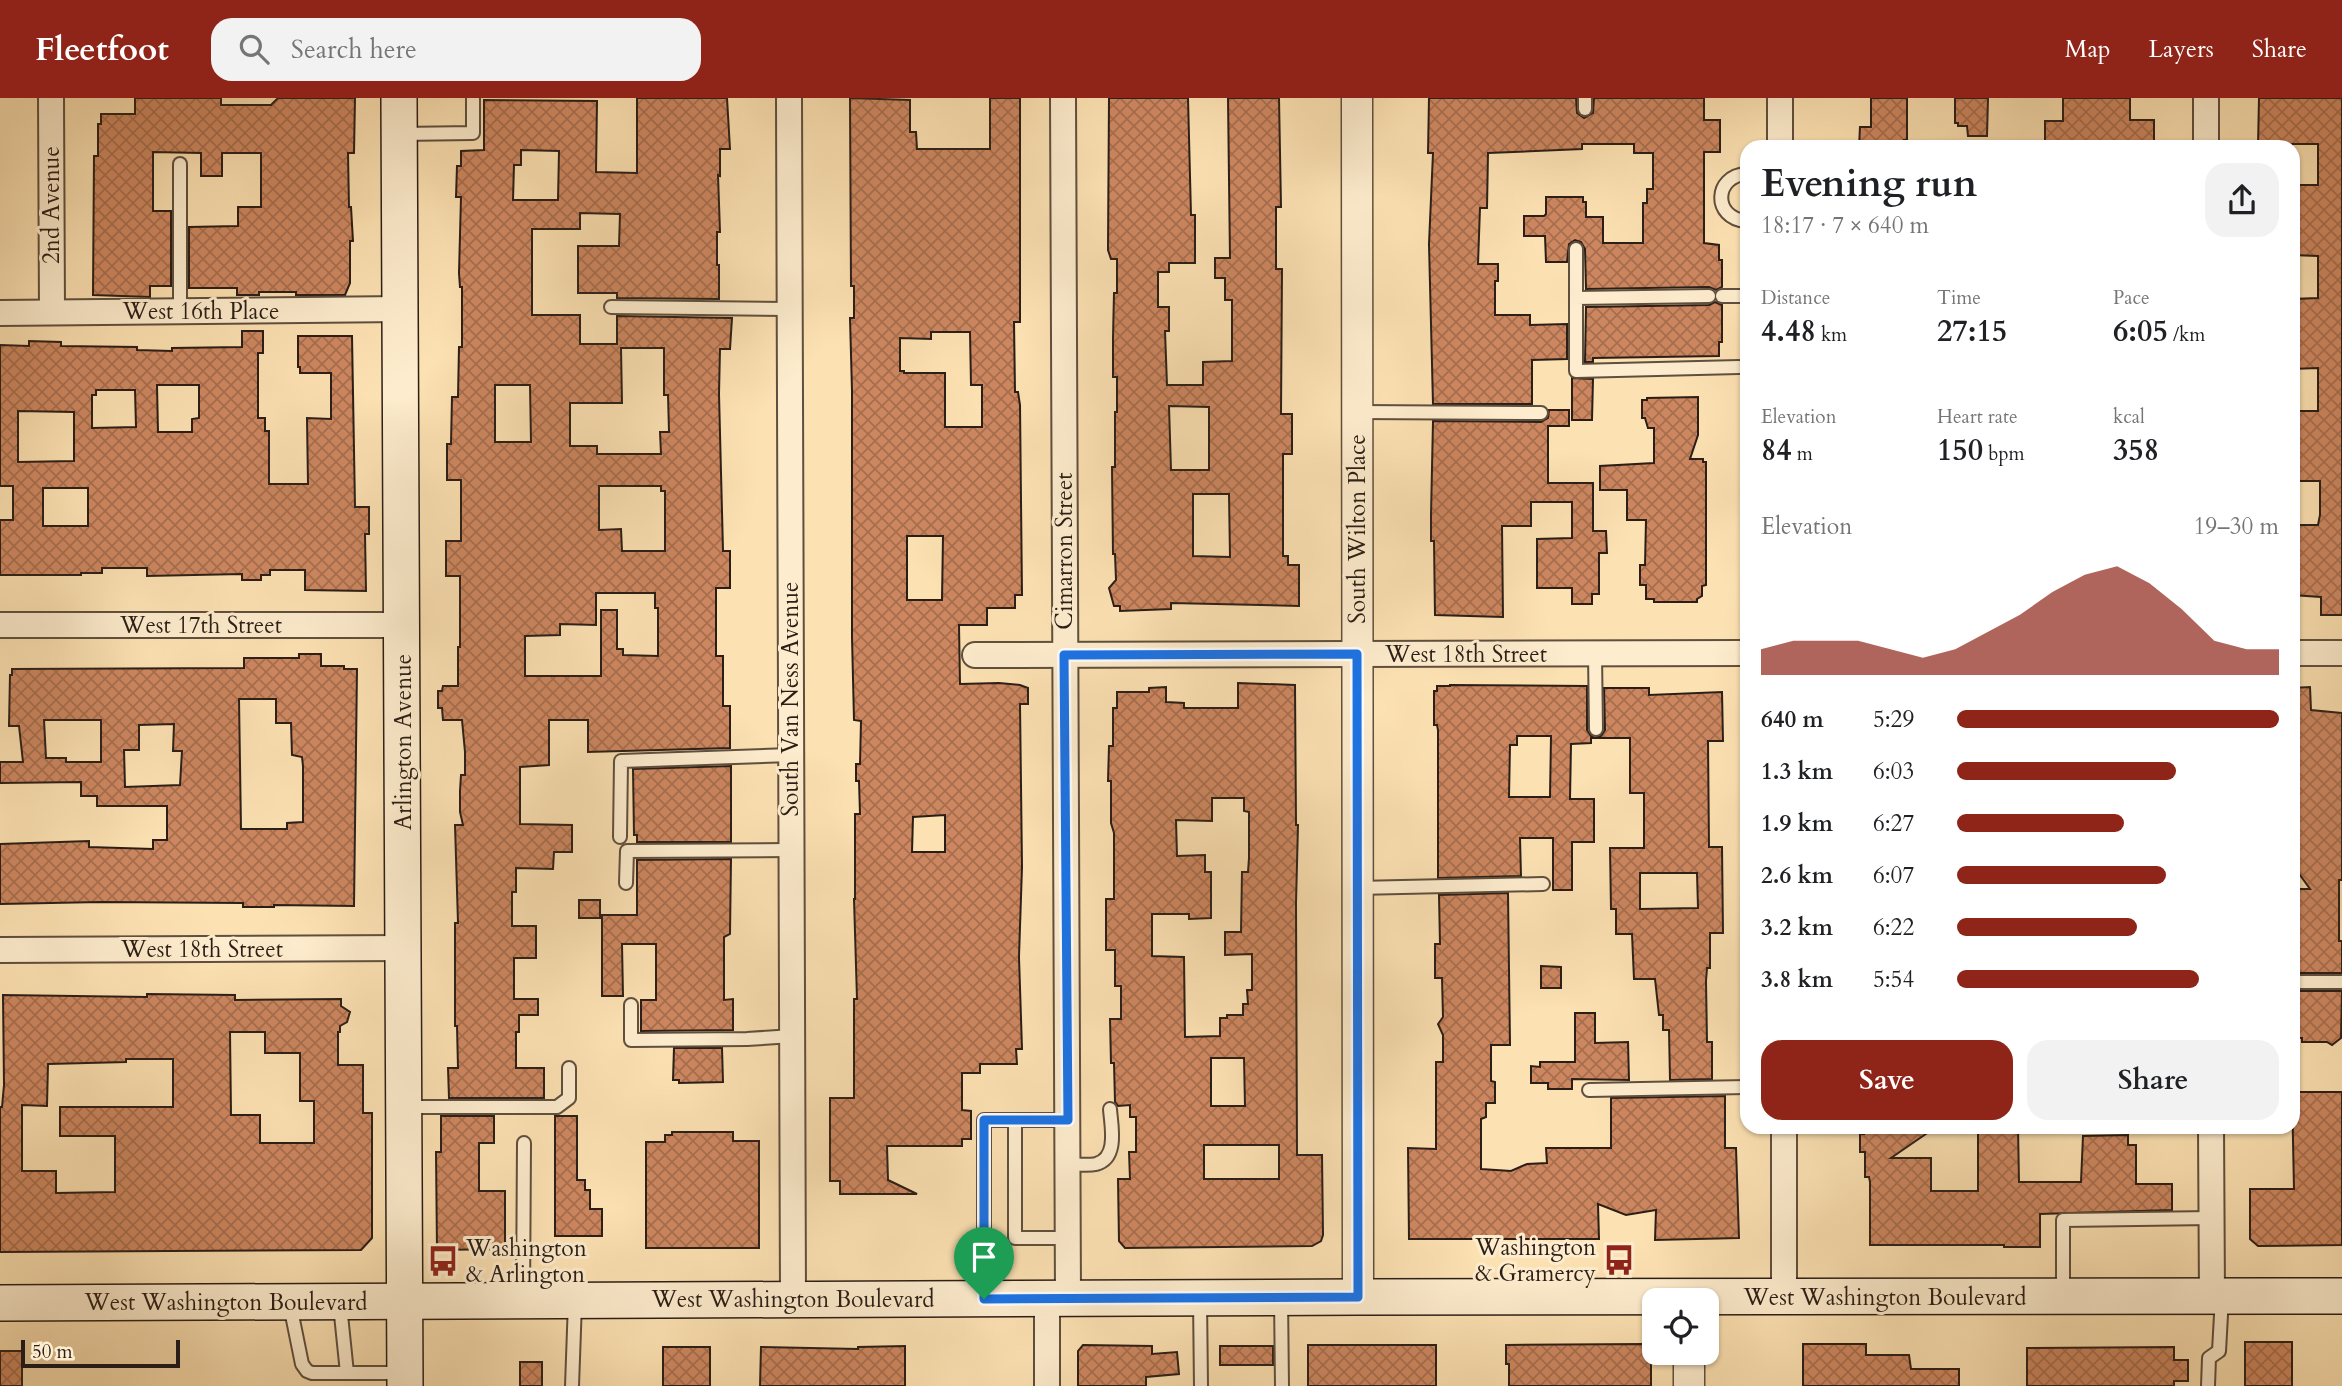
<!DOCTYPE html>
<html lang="en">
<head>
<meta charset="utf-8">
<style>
  :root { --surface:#fff; --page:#f2f2f2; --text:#202124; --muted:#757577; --accent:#8f2418 }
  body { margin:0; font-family:Cardo,serif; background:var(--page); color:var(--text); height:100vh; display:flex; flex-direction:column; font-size:26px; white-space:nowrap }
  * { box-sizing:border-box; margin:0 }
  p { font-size:23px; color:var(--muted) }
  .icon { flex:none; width:38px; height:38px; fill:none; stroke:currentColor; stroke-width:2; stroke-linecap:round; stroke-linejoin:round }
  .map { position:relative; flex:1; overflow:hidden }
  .details { position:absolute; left:1740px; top:42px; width:560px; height:994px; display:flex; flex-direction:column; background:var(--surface); border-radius:21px; box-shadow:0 2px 5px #0004 }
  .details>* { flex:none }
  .controls { position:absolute; left:1642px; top:1190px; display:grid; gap:14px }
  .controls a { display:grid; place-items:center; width:77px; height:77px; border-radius:14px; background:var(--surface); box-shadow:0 2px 5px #0004; font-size:35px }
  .scale { position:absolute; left:21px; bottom:18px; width:159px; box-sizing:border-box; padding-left:7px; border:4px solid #2b1e17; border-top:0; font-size:19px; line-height:24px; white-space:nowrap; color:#2b1e17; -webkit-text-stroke:5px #fdeccd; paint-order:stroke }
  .pin { position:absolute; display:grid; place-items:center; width:60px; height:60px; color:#fff; margin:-72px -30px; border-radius:50% 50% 50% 0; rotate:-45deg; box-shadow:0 0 7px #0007 }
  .pin .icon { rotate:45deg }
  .round { display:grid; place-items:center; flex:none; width:74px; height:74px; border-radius:21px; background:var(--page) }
  .summary { display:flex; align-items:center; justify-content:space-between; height:119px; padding:0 21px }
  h1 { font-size:38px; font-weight:800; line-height:52px }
  .figures { display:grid; grid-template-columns:repeat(3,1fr); gap:10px; height:119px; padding:7px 21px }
  .figures div { display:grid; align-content:center }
  .figures b { font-size:30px; font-weight:800 }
  .figures small { font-size:19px; font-weight:400 }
  .figures p { font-size:19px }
  .chart { height:196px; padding:14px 21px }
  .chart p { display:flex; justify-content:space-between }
  .chart svg { width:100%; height:126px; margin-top:7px; fill:var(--accent); opacity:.7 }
  .action { display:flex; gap:14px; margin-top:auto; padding:14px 21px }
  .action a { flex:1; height:80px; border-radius:21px; background:var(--accent); color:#fff; font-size:28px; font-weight:800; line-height:80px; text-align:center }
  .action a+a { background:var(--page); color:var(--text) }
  ul { padding:0 21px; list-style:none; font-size:23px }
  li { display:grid; grid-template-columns:112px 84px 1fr; align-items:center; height:52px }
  li i { height:18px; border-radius:9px; background:var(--accent) }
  header { display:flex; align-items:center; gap:42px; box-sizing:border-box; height:98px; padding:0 35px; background:var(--accent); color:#fff }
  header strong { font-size:33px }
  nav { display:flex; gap:38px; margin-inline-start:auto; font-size:24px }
  .search { width:490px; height:63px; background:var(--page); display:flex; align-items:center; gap:18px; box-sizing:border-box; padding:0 24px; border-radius:21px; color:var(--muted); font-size:26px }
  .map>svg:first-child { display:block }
</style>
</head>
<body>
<header>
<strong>Fleetfoot</strong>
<div class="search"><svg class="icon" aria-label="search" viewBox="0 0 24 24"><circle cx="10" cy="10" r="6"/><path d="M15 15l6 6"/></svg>Search here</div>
<nav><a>Map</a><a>Layers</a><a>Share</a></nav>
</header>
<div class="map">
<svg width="2342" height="1288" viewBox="0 0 2342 1288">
  <defs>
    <pattern id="building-cross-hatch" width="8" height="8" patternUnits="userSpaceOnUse" patternTransform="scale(1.75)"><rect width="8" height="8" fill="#cd8760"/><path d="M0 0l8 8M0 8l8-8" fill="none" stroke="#a76e4e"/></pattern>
  </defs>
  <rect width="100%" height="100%" fill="#fce1b2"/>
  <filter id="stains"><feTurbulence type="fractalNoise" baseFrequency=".00286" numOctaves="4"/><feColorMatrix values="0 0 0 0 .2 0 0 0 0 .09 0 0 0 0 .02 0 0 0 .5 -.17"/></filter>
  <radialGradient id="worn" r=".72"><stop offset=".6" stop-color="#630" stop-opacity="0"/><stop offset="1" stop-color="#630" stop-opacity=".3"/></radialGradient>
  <g fill="url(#building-cross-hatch)" stroke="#2b1e17" stroke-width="2" fill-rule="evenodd">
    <polygon points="135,0 221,0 221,7 271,7 278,0 355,0 354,55 348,55 349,109 351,109 353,143 350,143 350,185 345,197 296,197 296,194 259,194 259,197 237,197 237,190 189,190 189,129 238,128 238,109 261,109 261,55 222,55 222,78 201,78 201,55 153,54 153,113 171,113 171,188 150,188 150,199 93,197 94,58 98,58 98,26 101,26 101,16 135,16"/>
    <path d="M637,0H727L730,51H720V78L718,77L720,134H717V167H719V201L617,200V195H578V148H619L620,116L580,115V131H532V217H580V246H617V218L732,220L730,251H720L719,296L723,453H730V490H716V558H723V608H730V650L588,654V622H549V667L520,669V726L572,727V754H554L553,771L516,770V794H512V828H536V860H514V901H538V917H519V934H516V970H544V1000H449L448,970H458L457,928H455V825H458L455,727H463L460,714V693L461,677H465V654L462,622H443L442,610H438V593H442L443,588H458V549H460V478H446V443H461V382H447V346H451L452,299H458L459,249H462V189H460L459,175L461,99H456L457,68H461V53L484,52V2L597,3L596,74L637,75ZM521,52L559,53L558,102H513L514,67H521ZM621,250H664V297H668L669,334H660L661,356H597V348H570V305H622ZM495,287H530L531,344H495ZM599,388H661V393H665V453H622L621,431L599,432ZM596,495H655V510H658V558L623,557V551H617V512H601V578H525V538L560,537V526L596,527Z"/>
    <path d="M850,0L910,2V34H916L917,51H990V0H1020V224H1014L1015,294H1018L1020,307L1022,497H1015V510H987V527H959L960,586L999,585L1020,587L1028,590V606H1020L1022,769L1019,859L1022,951H1016L1017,966H980V975H962V1012L971,1013V1041H962V1048H887L888,1082L917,1096H840V1083H830V1000H854V901H857L854,801H855V716H860L859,683H856V666H860L861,623L854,622L852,539V293L850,220H854V188H851ZM931,234H970L971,287H982V329H945V275H904V273H900V240L931,241ZM907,438H943L942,502H907ZM945,717V754H912L913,719Z"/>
    <path d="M1109,0H1188L1191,117H1195V165H1169V174H1158V209H1169V233H1165L1167,287H1203V264L1232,263V202H1225V180H1215V160H1230L1228,0H1279L1281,109H1276V171H1282L1281,316H1292V356H1283V458H1288V467H1299V508L1171,505V511L1120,513V508H1114L1109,490L1116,482L1115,456H1113L1112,369H1115V314H1117V279H1113V240L1114,195H1117V161H1111L1108,152ZM1169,308L1209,309V372H1171ZM1193,396H1229L1230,459L1193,458Z"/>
    <polygon points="1429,0 1576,0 1577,15 1584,20 1593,15 1594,0 1704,0 1704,22 1720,22 1720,54 1704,54 1704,145 1719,147 1719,162 1722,162 1722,189 1716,192 1709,189 1586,191 1585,151 1581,144 1575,142 1569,146 1567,164 1546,164 1545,138 1524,138 1524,118 1544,118 1546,116 1546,99 1583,99 1583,104 1586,104 1586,119 1603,119 1603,145 1643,145 1643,105 1647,105 1647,91 1653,91 1653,55 1634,55 1634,46 1582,46 1582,51 1488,55 1487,110 1480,110 1478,166 1498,166 1498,183 1495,183 1495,217 1530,217 1530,227 1567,226 1567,261 1532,262 1532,306 1433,306 1429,146 1433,55 1428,55"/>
    <polygon points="1871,0 1907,0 1907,42 1904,42 1904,49 1859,49 1860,29 1871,29"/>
    <polygon points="1955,0 1988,0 1987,38 1968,38 1967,28 1958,28 1958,25 1955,25"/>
    <polygon points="2063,0 2130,0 2130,22 2154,22 2154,49 2045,49 2045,23 2063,23"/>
    <polygon points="2259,0 2342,0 2342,517 2321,517 2321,499 2292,497 2292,427 2318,427 2320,417 2320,383 2292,383 2292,313 2318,313 2318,270 2292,271 2292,201 2318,200 2318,158 2292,157 2292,87 2318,87 2318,46 2285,46 2285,49 2258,49"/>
    <polygon points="1715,204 1722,207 1722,244 1719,244 1719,258 1593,260 1593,264 1585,264 1586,209 1709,207"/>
    <path d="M242,233H263V255H258V320H265V333H269V386H308L307,320L331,321V275H300V269H298V238H352L355,409H369V436H365L366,493L305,492V472H270V477H261V482H242V476L147,478V470H102V475H81V477H0V422H13V388H0V247L29,248V243L61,244V248L137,249V252L172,253V250L242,249ZM157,287H199V320L192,321V334H158ZM96,292H135L136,329L92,330V297H96ZM18,313L74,314V363L18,364ZM43,390H88V428H43Z"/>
    <polygon points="1572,280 1593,281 1592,322 1572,322"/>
    <polygon points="1698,299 1698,337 1690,361 1703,361 1703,364 1706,364 1706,487 1702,488 1702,498 1697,501 1697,504 1654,504 1654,501 1646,501 1646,487 1640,487 1640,467 1645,467 1646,422 1627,422 1627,392 1600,392 1600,368 1654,365 1654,330 1648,330 1645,320 1642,320 1642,302 1647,302 1647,300"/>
    <polygon points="1549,312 1569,312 1569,328 1548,328 1548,385 1593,385 1593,433 1606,433 1607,455 1599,455 1599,496 1592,496 1592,506 1572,506 1572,490 1537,490 1537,441 1572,440 1572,404 1531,404 1531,428 1502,428 1503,519 1435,517 1434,443 1431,443 1431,417 1433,323 1541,324 1548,320"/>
    <path d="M299,556H321V568H344V571H357L354,808L274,807V809H243V805L101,804L0,806V746L89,743V749L153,751V742H167V708H97V698H81V684L0,685V664H23L19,628H9L10,577H12V571L244,570V560H299ZM239,601H276V625H291L292,657L302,659L303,668V724L287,725V731H241ZM44,622H101V664H66V660H46ZM174,626L173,653H182L180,687L125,689L124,652H139V627Z"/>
    <path d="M1238,585L1295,587L1296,727H1298L1296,805L1297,1057H1322L1323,1137L1321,1143L1312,1148L1125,1150L1119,1143L1118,1081H1130L1129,1054H1136V1019H1130V1007L1118,1008L1115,1004L1114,965H1111L1110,921H1121V888H1115V852H1106V801H1114V735L1111,725V683H1108L1109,648H1113V610H1117V594H1149V590L1166,589V604L1184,605V610H1238ZM1212,700H1244V713L1249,714V760L1248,774H1242L1241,834H1225V857L1252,856V892H1247L1248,906H1243V917H1227V920H1220V938L1185,939L1184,859L1152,858V816H1189V821L1211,820V774H1205V757L1177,758L1176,722L1212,723ZM1211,960H1244L1245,1008H1211ZM1204,1047H1279V1081H1204Z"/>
    <path d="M1450,587L1587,588V632L1591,638L1595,640L1601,638L1605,632L1604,590H1649V597L1722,594L1723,643H1708L1709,749H1722L1723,835H1710V870H1707L1706,883L1707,944H1712V981L1670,982L1669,932H1663V917H1659L1655,881H1634L1632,836H1616V811H1611L1610,750H1644V695H1630V640H1591V645L1571,646L1570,701H1594V744H1572V792H1553V740H1520L1521,778L1438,780V632L1437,627H1434V593H1437V588H1450ZM1517,638H1551L1550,699H1509L1510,647H1517ZM1640,775H1697L1698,810L1640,811Z"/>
    <polygon points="2310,589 2311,612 2342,615 2342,782 2339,782 2339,843 2342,843 2342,875 2292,875 2292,791 2310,791 2292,766 2297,757 2297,732 2292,732 2292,590"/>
    <polygon points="731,668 731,744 637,744 637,737 634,737 633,671"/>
    <polygon points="731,761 730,836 724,839 724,902 733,901 733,932 641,933 641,902 656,902 656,846 622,846 623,898 602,898 602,817 637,817 637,762"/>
    <polygon points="1508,795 1510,947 1491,947 1491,983 1495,984 1495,1005 1486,1005 1486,1019 1481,1021 1481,1071 1511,1073 1527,1066 1547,1065 1546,1050 1611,1050 1611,1000 1725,998 1725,1050 1736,1050 1739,1140 1655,1142 1656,1112 1626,1117 1598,1106 1599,1141 1409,1141 1408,1050 1436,1051 1436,964 1443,964 1443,937 1438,926 1443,919 1442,880 1435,880 1435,846 1440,846 1439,797"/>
    <rect x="579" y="802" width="21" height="18"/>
    <polygon points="1541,868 1561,869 1561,890 1541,890"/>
    <polygon points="2293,893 2342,893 2341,940 2332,947 2327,944 2302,944 2302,940 2293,940"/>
    <path d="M147,896L235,897V902L341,901V908L350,914L347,924L340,928V934H338V967H363V1015H372V1140L361,1152L0,1154V1009H2L4,987L3,897L147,899ZM230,934H265V955H300V1003H314V1045H260V1017H231ZM126,961H173V1009H60V1038H115V1094L56,1095V1073H22V1007L47,1008L48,966L126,964Z"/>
    <polygon points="1575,915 1595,915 1595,945 1628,944 1629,982 1572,981 1572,991 1548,991 1548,985 1531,985 1531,968 1540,969 1540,964 1575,964"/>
    <polygon points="674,950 722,950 723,984 679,985 679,982 673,982"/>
    <polygon points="2292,994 2342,994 2342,1147 2258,1148 2250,1141 2250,1091 2294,1091"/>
    <polygon points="441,1018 494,1018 494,1045 479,1045 479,1093 505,1093 505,1151 437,1152 436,1054 441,1054"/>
    <polygon points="555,1018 577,1018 577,1082 585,1082 585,1092 590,1092 590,1111 602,1111 602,1138 555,1138"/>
    <polygon points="1864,1029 1936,1029 1891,1060 1931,1060 1931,1093 1978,1093 1978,1029 2018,1029 2019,1084 2081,1084 2083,1038 2128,1037 2128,1047 2136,1047 2136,1086 2172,1086 2172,1112 2040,1116 2040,1149 2004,1149 2004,1147 1870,1147 1870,1084 1869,1079 1865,1079 1865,1054 1860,1054 1860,1036 1864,1036"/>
    <polygon points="672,1034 733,1034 733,1043 759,1043 759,1150 646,1150 646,1044 665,1044 665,1037 672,1037"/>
    <rect x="2245" y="1244" width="47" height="44"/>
    <polygon points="1644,1246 1651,1253 1651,1288 1509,1288 1509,1266 1506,1266 1506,1247"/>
    <polygon points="1803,1246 1866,1246 1866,1257 1909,1257 1911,1271 1959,1271 1959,1288 1803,1288"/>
    <polygon points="1083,1247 1152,1248 1152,1256 1177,1254 1179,1276 1146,1279 1146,1288 1078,1288 1078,1253"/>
    <rect x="1308" y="1247" width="128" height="41"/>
    <polygon points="905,1248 905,1288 760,1288 761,1249 858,1251 858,1249"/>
    <rect x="1220" y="1248" width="53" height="19"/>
    <rect x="663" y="1249" width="47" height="39"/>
    <polygon points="2174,1249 2174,1262 2188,1262 2188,1283 2174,1283 2174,1288 2027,1288 2027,1250"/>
    <rect x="0" y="1253" width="22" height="35"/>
    <rect x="520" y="1264" width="22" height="24"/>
  </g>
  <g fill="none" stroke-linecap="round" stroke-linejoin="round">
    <defs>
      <g id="service">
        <polyline points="1585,0 1585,11"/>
        <polyline points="400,36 473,35 473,0"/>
        <polyline points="180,66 180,213"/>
        <path d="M1746,76C1714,78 1712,120 1746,123"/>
        <polyline points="1576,151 1576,200"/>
        <polyline points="1709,198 1576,200 1576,273 1739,269"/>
        <polyline points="1722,198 1746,198"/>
        <polyline points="611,209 789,211"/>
        <polyline points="1357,314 1541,315"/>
        <polyline points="1595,556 1596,631"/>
        <polyline points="620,739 621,663 790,657"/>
        <polyline points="626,785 627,753 790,752"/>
        <polyline points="1357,790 1543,786"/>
        <polyline points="2292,884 2342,884"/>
        <polyline points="631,907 631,942 747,941 793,938"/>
        <polyline points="1589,992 1746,989"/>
        <polyline points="405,1009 557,1009 569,1000 569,970"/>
        <polyline points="1015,1022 1015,1140 1067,1140"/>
        <path d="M1067,1066C1076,1066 1087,1068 1096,1066C1119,1060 1111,1027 1110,1011"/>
        <polyline points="984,1197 984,1022 1068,1022"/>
        <polyline points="2063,1197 2063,1122 2212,1120"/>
        <polyline points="1281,1200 1282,1288"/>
        <polyline points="1200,1201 1201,1288"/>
        <polyline points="523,1202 524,1045"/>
        <polyline points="290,1207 302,1266 307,1273 312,1275 402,1275"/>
        <polyline points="340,1207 347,1275"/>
        <polyline points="572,1288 575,1204"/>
        <polyline points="2208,1288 2209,1260 2219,1253 2222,1199"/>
      </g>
      <g id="minor">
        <polyline points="51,0 52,214"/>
        <polyline points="789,0 793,1201"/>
        <polyline points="1063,0 1068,1201"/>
        <polyline points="1780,0 1780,49"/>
        <polyline points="2206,0 2206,49"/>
        <polyline points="0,215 402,211"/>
        <polyline points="0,527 403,527"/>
        <polyline points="2292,555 2342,555"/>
        <polyline points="975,557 1746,555"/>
        <polyline points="0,852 404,850"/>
        <polyline points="1784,1029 1784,1199"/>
        <polyline points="2211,1029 2212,1198"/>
        <polyline points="1047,1288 1047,1201"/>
      </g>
      <g id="tertiary">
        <polyline points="1357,0 1358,1199"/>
        <polyline points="1689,1255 1689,1288"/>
      </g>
      <g id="secondary">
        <polyline points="399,0 405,1288"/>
        <polyline points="0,1205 1358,1199 2342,1198"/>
      </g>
    </defs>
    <use href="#service" stroke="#5f4f3e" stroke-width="16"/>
    <use href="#minor" stroke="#5f4f3e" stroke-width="28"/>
    <use href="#tertiary" stroke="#5f4f3e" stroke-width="33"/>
    <use href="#secondary" stroke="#2b1e17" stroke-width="38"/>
    <use href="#service" stroke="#fdeccd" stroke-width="12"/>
    <use href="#minor" stroke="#fdeccd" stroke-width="24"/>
    <use href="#tertiary" stroke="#fdeccd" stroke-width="30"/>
    <use href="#secondary" stroke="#fdeccd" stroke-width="35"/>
  </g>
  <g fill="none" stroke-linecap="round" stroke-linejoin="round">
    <defs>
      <polygon id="route" points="1357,556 1358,1199 984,1201 984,1022 1068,1022 1064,557"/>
    </defs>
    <use href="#route" stroke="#fff" stroke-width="14"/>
    <use href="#route" stroke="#1a73e8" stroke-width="9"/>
  </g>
  <defs>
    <symbol id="bus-bare" viewBox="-9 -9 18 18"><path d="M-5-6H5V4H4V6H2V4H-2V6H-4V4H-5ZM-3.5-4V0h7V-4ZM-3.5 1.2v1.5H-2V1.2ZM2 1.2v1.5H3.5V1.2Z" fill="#8f2418" stroke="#fdeccd" stroke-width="2.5" paint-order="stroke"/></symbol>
  </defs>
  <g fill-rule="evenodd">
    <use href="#bus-bare" x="1597" y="1140" width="44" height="44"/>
    <use href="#bus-bare" x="421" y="1141" width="44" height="44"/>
  </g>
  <g text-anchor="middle" stroke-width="6" stroke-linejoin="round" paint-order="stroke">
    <g font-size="23" fill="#2b1e17" stroke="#fdeccd">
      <text transform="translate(51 107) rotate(-90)" y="8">2nd Avenue</text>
      <text x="201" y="221">West 16th Place</text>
      <text transform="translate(1357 431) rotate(-90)" y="8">South Wilton Place</text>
      <text transform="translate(1064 453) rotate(-90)" y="8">Cimarron Street</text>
      <text x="201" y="535">West 17th Street</text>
      <text x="1466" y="564">West 18th Street</text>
      <text transform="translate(790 601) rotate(-90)" y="8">South Van Ness Avenue</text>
      <text transform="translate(403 644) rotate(-90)" y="8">Arlington Avenue</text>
      <text x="202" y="859">West 18th Street</text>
      <text x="1885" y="1207">West Washington Boulevard</text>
      <text x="793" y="1209">West Washington Boulevard</text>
      <text x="226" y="1212">West Washington Boulevard</text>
    </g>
    <g font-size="23" fill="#2b1e17" stroke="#fdeccd" text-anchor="end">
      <text x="1596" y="1157">Washington<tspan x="1596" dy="26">&amp; Gramercy</tspan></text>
      <text x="466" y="1158" text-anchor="start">Washington<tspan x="466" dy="26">&amp; Arlington</tspan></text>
    </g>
  </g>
  <rect width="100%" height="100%" filter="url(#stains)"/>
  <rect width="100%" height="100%" fill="url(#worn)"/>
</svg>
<div class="controls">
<a><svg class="icon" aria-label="locate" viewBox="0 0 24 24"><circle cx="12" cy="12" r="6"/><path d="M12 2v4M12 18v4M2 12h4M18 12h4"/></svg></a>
</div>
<div class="scale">50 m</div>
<div class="pin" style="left:984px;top:1201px;background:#1e9e55"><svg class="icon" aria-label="arrive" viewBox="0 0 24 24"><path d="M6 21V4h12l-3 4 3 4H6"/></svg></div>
<section class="details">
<div class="summary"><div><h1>Evening run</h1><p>18:17 · 7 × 640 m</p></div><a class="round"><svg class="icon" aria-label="share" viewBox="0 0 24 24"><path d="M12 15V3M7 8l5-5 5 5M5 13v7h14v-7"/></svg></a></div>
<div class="figures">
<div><p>Distance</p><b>4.48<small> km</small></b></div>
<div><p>Time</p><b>27:15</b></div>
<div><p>Pace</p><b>6:05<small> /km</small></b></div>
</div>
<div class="figures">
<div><p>Elevation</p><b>84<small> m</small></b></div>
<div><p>Heart rate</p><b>150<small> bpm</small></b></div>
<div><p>kcal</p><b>358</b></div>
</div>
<div class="chart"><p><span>Elevation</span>19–30 m</p>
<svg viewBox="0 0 160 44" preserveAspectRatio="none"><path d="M0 44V35L10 32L20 32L30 32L40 35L50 38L60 35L70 29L80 23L90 15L100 9L110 6L120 12L130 21L140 32L150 35L160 35V44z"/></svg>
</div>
<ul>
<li><b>640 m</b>5:29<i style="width:100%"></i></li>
<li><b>1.3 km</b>6:03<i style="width:68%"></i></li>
<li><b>1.9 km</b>6:27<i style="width:52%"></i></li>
<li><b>2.6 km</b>6:07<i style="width:65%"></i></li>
<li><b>3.2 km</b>6:22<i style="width:56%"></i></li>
<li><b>3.8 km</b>5:54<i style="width:75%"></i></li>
</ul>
<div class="action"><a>Save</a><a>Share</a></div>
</section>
</div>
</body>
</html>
